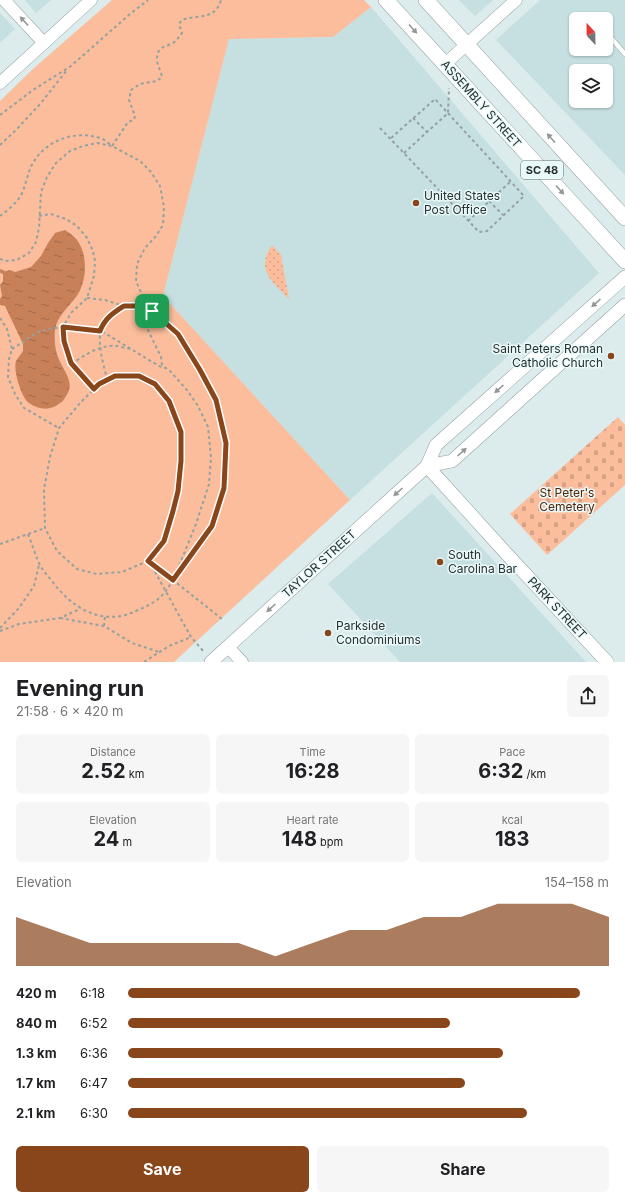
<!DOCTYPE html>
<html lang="en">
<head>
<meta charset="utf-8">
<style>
  :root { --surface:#fff; --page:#f6f6f6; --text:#202124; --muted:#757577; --accent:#8a461b }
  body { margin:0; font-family:Inter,sans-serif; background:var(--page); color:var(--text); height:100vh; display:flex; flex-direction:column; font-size:15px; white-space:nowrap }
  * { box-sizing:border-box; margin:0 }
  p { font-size:13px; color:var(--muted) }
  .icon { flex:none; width:22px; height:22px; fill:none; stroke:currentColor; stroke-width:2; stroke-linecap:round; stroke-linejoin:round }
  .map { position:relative; height:662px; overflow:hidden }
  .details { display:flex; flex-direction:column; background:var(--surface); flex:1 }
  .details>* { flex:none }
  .needle { width:26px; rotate:338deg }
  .buttons { position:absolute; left:569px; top:12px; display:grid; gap:8px }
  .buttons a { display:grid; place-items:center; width:44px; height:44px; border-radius:6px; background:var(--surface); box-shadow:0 1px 3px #0004; font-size:20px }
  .pin { position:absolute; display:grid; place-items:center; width:34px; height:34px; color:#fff; margin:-17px; border-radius:8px; box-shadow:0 2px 6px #0006 }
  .round { display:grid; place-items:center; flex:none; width:42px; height:42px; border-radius:6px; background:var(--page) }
  .overview { display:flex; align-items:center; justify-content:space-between; height:68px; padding:0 16px }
  h1 { font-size:22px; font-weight:700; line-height:30px }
  .metrics { display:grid; grid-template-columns:repeat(3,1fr); gap:6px; height:68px; padding:4px 16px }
  .metrics div { display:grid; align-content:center; border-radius:6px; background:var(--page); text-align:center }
  .metrics b { font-size:20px; font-weight:700 }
  .metrics small { font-size:11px; font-weight:400 }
  .metrics p { font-size:11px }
  .chart { height:112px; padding:8px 16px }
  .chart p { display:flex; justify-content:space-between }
  .chart svg { width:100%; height:72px; margin-top:4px; fill:var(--accent); opacity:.7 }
  .button { display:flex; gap:8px; margin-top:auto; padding:8px 16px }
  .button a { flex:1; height:46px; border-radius:6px; background:var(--accent); color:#fff; font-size:16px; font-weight:700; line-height:46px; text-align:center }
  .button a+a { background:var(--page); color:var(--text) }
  ul { padding:0 16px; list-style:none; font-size:13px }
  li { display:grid; grid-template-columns:64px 48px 1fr; align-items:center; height:30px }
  li i { height:10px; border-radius:5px; background:var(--accent) }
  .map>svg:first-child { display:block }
</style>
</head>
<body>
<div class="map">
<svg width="625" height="662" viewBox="0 0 625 662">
  <defs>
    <pattern id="grass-dots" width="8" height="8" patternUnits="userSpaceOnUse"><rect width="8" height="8" fill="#fbbd9b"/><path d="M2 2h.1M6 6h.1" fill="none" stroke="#d7a386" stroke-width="1.8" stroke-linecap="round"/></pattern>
    <pattern id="cemetery-stones" width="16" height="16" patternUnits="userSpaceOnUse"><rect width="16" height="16" fill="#fbbd9b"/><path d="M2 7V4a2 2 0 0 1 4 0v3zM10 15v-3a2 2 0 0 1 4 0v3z" fill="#d7a386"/></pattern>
    <pattern id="water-ripples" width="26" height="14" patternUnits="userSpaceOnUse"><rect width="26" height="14" fill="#c88058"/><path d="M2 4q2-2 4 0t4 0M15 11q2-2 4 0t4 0" fill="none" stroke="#a26949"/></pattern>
  </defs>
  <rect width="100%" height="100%" fill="#dceced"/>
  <g fill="#c6dfe0" fill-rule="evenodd">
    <polygon points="25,0 51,0 36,13"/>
    <polygon points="459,0 493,0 475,16"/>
    <path d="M540,0H625V175L496,40ZM576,19H606V49H576ZM576,71H606V101H576Z"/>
    <polygon points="371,7 599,273 350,500 163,296 229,39 333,37"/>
    <polygon points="0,13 15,29 0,43"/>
    <polygon points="432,493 586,662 400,662 328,584"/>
  </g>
  <path fill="url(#grass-dots)" d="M272,245L281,255L289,299C272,281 255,270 272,245Z"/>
  <polygon fill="url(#cemetery-stones)" points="618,417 625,425 625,485 547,555 510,514"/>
  <polygon fill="#fbbd9b" points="112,0 364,0 371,7 333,37 229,39 163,296 350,500 174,662 0,662 0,101 34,68"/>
  <path fill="url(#water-ripples)" d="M65,230C71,234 77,238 80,245C88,260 86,284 76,297C68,308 57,316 55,330C54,338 55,350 58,357C63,371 76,382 66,396C64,399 63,402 60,403C51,411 39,410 29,403C21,397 13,370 16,361C18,358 21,354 23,351V344L5,306L0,305V299L2,296L0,285L3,281V272L10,270L15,272L31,267L41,256L48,243L55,233Z"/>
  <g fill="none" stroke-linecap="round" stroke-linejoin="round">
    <polyline stroke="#c88058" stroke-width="3.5" points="0,271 3,272"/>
    <defs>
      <polyline id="service" points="612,39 625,54"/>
      <g id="tertiary">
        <polyline points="4,0 44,43"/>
        <polyline points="445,64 516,0"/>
        <polyline points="0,83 91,0"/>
        <polyline points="228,647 242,662"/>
      </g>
      <g id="secondary">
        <polyline points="427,466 504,551 607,662"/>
        <polyline points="427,466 452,461 625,305"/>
        <polyline points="211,662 427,466 436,445 625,277"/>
      </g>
      <g id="primary">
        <polyline points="386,0 625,261"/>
        <polyline points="426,0 625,218"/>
      </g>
    </defs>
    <use href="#service" stroke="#92a1a2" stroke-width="5.5"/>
    <use href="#tertiary" stroke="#92a1a2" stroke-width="13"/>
    <use href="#secondary" stroke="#92a1a2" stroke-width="14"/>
    <use href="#primary" stroke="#92a1a2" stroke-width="16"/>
    <g stroke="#95a1a1" stroke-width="2" stroke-dasharray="3 3" stroke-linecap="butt">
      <polyline points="0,115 33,90 71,66 130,14 148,0"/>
      <polyline points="413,118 427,132"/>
      <polyline points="380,128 479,232 487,231 524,196 435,99 390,139"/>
      <polyline points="0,145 16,130 41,103 67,70"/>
      <polyline points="404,153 448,113 449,88"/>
      <polyline points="489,201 503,215"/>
      <path d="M0,216C7,211 15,204 20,197C26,187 27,173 33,163C46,140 75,130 100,138C104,139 108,143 112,146L128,122L134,120L135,116L129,100L131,90L140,84L157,81L162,77C161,71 157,65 157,59C157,46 166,47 173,43C177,40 179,37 182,33L179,24L182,20C197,14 215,21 221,0"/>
      <polyline points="39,216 51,214 66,219 77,226 87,238 93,251 95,261 94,276 87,298 71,313 63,327 64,341 71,363 94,389"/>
      <polyline points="468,221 510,182"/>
      <polyline points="0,259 5,261 17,260 29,253 36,242 39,228 41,192 47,177 56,163 70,151 83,146 97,143 112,146 140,161 151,172 160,186 164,207 163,225 156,236 145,248 137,264 136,281 143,297 152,311 178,334 200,370 216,400 226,443 224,488 212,526 173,580"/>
      <polyline points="87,298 105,300 124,306 142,306 151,311"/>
      <polyline points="142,306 148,330 161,357 162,365 171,372 187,390 198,406 208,427 211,457 209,484 196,524 175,576"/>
      <polyline points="0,318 7,329 12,349 9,359 8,377 15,394 24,408 59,428"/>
      <polyline points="12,349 38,332 50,329 63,327 90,330 103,332 159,366 165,368"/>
      <path d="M72,364C84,355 101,344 117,346C121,347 126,348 130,349"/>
      <polygon points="115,375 139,376 155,384 169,401 181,432 181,461 179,491 164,541 148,561 122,572 97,574 77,569 57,551 45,528 44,489 50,457 59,428 81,402 99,384"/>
      <path d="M107,380C103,360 92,332 109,316C113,312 119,309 124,306"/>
      <path d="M28,534C32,544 35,554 39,563C42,570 47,575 52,581C72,608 102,627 136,611C156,602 162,599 173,580"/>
      <polyline points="0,544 45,528"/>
      <polyline points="149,561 191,637 204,652"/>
      <polyline points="149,561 222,619"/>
      <polyline points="60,618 104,626 132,643 159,652"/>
      <polyline points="104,626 105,616"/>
      <polyline points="0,628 19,608 34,586 39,565"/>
      <polyline points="0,631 19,624 60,618 80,609"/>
      <polyline points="144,662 169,646 191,637"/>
    </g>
    <use href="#service" stroke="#fff" stroke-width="4.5"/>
    <use href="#tertiary" stroke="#fff" stroke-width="12"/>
    <use href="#secondary" stroke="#fff" stroke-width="13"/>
    <use href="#primary" stroke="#fff" stroke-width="15"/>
  </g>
  <defs><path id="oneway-solid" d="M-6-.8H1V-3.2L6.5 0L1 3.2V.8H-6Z"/></defs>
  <g fill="#949797">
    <use href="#oneway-solid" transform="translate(24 21) rotate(-133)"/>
    <use href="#oneway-solid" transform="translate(413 29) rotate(48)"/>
    <use href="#oneway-solid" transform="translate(551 138) rotate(-132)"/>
    <use href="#oneway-solid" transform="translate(560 190) rotate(48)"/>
    <use href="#oneway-solid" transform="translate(596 303) rotate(138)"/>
    <use href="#oneway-solid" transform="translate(499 389) rotate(138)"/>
    <use href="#oneway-solid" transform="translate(462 452) rotate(-42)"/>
    <use href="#oneway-solid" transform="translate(398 492) rotate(138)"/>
    <use href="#oneway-solid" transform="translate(271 608) rotate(138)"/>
  </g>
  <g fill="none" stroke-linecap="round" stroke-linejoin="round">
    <defs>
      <path id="route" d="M124,306H142L152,311L178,334L200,370L216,400L226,443L224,488L212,526L173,580L148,561L164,541L173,511L178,491L181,461V432L169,401L155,384L139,376H115L99,384L94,389L71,363L64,341L63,327L100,331C105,318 113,313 124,306Z"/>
    </defs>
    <use href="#route" stroke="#fff" stroke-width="8"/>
    <use href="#route" stroke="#8a461b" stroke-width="5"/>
  </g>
  <g fill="#8a461b" stroke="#e9f9fa" stroke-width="1.5">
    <circle cx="416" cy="203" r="4"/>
    <circle cx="611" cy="356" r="4"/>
    <circle cx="440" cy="562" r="4"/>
    <circle cx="328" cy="633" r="4"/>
  </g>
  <g text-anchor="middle" stroke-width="3" stroke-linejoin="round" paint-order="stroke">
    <rect fill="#e9f9fa" stroke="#636c6c" stroke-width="1" x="521" y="161" width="42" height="18" rx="3"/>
    <g font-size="11" font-weight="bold" fill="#292f2f">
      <text x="542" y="174">SC 48</text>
    </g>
    <g font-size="12" fill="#292f2f" stroke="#e9f9fa">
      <text transform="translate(481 104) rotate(48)" y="4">ASSEMBLY STREET</text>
      <text transform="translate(319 564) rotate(-42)" y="4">TAYLOR STREET</text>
      <text transform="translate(557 608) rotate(47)" y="4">PARK STREET</text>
    </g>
    <g font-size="12" fill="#292f2f" stroke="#e9f9fa" text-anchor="start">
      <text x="424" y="200">United States<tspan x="424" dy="14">Post Office</tspan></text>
      <text x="603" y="353" text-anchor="end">Saint Peters Roman<tspan x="603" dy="14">Catholic Church</tspan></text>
      <text x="448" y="559">South<tspan x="448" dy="14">Carolina Bar</tspan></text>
      <text x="336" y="630">Parkside<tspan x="336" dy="14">Condominiums</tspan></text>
    </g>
    <g font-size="12" fill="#542505" stroke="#e9f9fa">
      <text x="567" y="497">St Peter's<tspan x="567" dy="14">Cemetery</tspan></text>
    </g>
  </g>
</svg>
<div class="buttons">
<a><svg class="needle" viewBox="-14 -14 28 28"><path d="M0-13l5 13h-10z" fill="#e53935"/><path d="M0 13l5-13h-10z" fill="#757577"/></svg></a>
<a><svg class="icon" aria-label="layers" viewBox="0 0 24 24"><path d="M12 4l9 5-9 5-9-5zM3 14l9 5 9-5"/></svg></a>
</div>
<div class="pin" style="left:152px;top:311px;background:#1e9e55"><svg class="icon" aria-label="arrive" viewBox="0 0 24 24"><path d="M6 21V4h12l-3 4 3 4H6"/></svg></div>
</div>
<section class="details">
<div class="overview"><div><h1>Evening run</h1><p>21:58 · 6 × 420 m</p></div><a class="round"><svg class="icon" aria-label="share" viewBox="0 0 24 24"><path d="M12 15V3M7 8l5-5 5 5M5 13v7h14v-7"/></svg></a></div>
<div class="metrics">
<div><p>Distance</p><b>2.52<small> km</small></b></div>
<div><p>Time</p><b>16:28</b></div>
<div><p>Pace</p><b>6:32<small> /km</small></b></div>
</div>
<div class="metrics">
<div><p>Elevation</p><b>24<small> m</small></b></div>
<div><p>Heart rate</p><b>148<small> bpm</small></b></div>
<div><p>kcal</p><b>183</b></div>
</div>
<div class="chart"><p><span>Elevation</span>154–158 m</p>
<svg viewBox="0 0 160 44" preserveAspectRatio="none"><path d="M0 44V14L10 22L20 30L30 30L40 30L50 30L60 30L70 38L80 30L90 22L100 22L110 14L120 14L130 6L140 6L150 6L160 14V44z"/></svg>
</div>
<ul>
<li><b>420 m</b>6:18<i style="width:94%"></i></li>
<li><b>840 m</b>6:52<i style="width:67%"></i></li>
<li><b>1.3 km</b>6:36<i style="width:78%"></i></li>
<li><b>1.7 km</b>6:47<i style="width:70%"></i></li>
<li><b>2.1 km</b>6:30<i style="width:83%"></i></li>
</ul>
<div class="button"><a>Save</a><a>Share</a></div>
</section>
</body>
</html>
